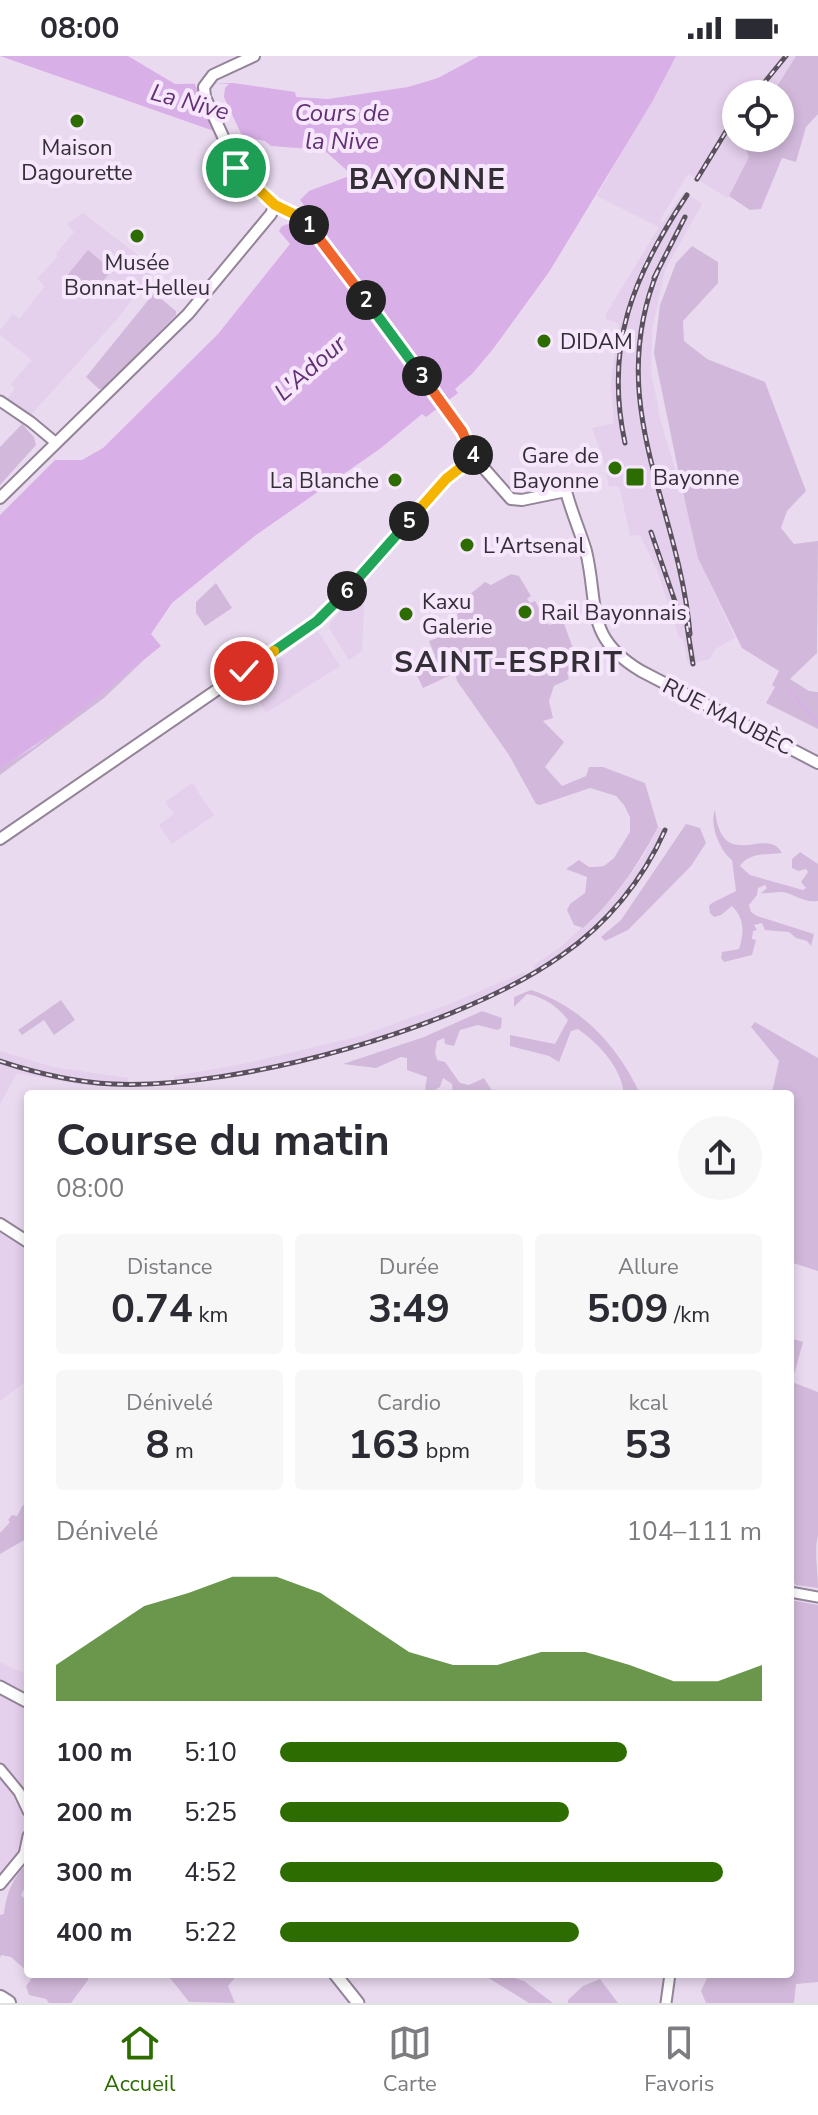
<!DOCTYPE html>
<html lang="fr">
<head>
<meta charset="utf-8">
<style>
  :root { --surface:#fff; --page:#f7f7f7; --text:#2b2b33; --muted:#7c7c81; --line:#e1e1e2; --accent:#2c6c00 }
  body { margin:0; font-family:"Nunito Sans",sans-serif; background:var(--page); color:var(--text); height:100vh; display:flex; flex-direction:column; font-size:30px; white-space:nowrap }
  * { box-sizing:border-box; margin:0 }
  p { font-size:26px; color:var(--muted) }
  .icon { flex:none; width:44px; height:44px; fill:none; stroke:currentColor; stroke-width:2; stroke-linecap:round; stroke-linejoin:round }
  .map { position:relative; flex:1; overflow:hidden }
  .sheet { position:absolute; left:24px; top:1034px; width:770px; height:888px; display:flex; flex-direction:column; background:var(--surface); border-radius:8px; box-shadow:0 4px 12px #0003 }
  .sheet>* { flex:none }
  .buttons { position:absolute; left:722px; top:24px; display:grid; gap:16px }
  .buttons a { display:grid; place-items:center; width:72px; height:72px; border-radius:50%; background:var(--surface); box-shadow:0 4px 12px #0003; font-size:40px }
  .pin { position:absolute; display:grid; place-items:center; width:68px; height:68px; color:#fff; margin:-34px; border:4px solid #fff; border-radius:50%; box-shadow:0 2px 8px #0007 }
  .km { position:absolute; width:40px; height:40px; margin:-20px; border-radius:50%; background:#222; color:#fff; font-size:22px; line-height:40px; text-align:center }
  .round { display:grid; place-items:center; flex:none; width:84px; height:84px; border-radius:42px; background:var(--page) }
  .summary { display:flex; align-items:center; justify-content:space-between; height:136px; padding:0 32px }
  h1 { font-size:44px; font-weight:700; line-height:60px }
  .stats { display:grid; grid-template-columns:repeat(3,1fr); gap:12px; height:136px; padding:8px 32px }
  .stats div { display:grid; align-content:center; border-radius:8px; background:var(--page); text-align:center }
  .stats b { font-size:40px; font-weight:700 }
  .stats small { font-size:22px; font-weight:400 }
  .stats p { font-size:22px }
  .chart { height:224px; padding:16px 32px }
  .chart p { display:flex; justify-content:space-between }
  .chart svg { width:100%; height:144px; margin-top:8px; fill:var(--accent); opacity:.7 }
  ul { padding:0 32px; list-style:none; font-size:26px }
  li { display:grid; grid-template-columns:128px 96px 1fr; align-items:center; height:60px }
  li i { height:20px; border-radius:10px; background:var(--accent) }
  .status { display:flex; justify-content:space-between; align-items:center; height:56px; padding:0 40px; background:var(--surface); direction:ltr }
  .status svg { height:22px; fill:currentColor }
  .dock { display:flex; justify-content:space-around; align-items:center; height:112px; border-top:2px solid var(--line); background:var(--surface); font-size:22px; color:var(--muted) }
  .dock a { display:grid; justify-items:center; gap:4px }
  .dock .active { color:var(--accent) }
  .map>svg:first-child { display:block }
</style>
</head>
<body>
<div class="status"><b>08:00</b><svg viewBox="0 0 49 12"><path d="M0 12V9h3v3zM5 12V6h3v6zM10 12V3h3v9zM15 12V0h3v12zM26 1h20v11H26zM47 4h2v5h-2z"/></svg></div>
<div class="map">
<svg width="818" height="1947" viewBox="0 0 818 1947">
  <rect width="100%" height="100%" fill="#eadaf0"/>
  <g fill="#e4cfec">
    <polygon points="676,0 796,0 771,38 736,38 736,82 748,82 749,101 728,142 688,118 660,164 663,166 684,136 702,148 665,214 652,275 651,315 661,366 707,521 735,582 715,593 710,603 688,608 683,582 679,582 657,514 640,479 630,480 620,433 617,430 609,431 603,401 592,372 614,367 611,327 619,268 606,263 606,258 659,171 597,140"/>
    <polygon points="83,157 148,207 146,211 153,216 118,262 30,360 7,343 15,333 11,328 32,304 0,279 0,274 13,258 19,263 45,230 37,223 58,200 56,198 74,176 67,168"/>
    <polygon points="363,530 365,531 362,595 349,604 329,572 330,567"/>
    <polygon points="318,575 340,610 266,657 247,625 274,606 277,609 281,606 279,603"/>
    <polygon points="192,727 214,759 172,788 159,769 174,758 165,746"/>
    <polygon points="658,771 668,776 627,842 576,893 538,918 533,910 563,889 614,841 643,801"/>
    <polygon points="524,916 528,924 468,953 378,986 293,1010 206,1025 174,1028 174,1020 248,1007 360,980 455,946"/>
    <polygon points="0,995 53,1011 128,1022 129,1031 82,1029 17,1017 0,1048"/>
    <polygon points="0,1176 28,1195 28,1324 0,1345"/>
    <polygon points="0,1606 28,1619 28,1774 19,1799 0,1823"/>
  </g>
  <g fill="#d2b9db">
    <polygon points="796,0 818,0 818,58 806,71 796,106 782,102 761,153 750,154 729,140 749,101 744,88 747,82 780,82 780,38 772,38"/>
    <polygon points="692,190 718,206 718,227 683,265 684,285 707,303 765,326 806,435 787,455 781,472 794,488 818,485 817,597 790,623 809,635 818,636 818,673 766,647 775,631 772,629 779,615 742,592 698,502 681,428 654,297 660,249 676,207"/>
    <polygon points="88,194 112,214 89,242 65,222"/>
    <polygon points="154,237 176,255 176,259 104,333 99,333 86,321"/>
    <polygon points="22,368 34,381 36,389 0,429 0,391"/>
    <path d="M511,518L519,520L531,540L527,543L530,547L535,545L549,569L563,565L580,611L567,616L569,623L554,630L549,645L553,662L543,665L564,686L545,711L562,730L586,720L589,711H603L645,727L658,771C638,809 616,842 583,872L574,869L567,854L570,848L585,837L587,821L566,813L579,804L589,811H596L604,810L614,802L630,776V761L624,749L616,740L590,732L540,749L536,748L509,699L457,625L455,617L423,632L413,611L435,600L429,585L458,574L457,549L485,526L491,529Z"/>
    <polygon points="216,527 232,552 205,570 196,557 196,546"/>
    <polygon points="147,601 104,642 0,719 0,712 34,691"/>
    <path d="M715,754C722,819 767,768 782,797C767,799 750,796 740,810L750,819L803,834L806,832L801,826L808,816L806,813L798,815L792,812V803L800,796L818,808V845C801,847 791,835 780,836C773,836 769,838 761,837L767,832L765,829L758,832L757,839L749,849L751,856L757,860L814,878L811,890L807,885L796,882L789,876L765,874L762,867L754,869L757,874L753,875L752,883L756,884L752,899L724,906L721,902L722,896L739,893C744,877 745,863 732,850L721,859L714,861L710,857L709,850L712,847L736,835L732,804C720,795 709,769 715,754Z"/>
    <polygon points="686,768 700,772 706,787 691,810 628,874 605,885 601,881 621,864"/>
    <path d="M531,934C582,951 618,990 640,1038H624C621,1011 599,988 578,973L571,975L559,1006L549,1000L510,990V979L555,988L568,964C558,951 544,941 527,938L514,951V941Z"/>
    <polygon points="61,944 75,964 54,979 44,964 22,979 18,974"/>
    <polygon points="482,955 502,962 501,972 497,974 478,969 460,974 454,990 445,988 444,982 437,985 435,996 437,1004 445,1006 460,1027 469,1029 484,1022 494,1038 453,1038 452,1028 443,1022 440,1031 431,1036 425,1033 427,1021 407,1014 407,1002 401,1001 376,1012 343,1008 424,981"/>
    <polygon points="755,966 818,1002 818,1215 790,1206 790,1038 765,1038 772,1036 779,1005 751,971"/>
    <path d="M790,1282L803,1286L792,1326L818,1336V1480C814,1492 818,1517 818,1532L796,1529L790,1522V1389L793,1371L790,1370Z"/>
    <polygon points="23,1449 28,1451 26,1483 0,1498 0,1477 10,1466 8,1464 12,1459 17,1460"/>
    <polygon points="790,1544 818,1549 818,1926 796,1928 794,1947 706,1947 701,1935 709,1918 790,1918"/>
    <path d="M28,1807V1826L21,1839L28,1846V1916L11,1901L1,1899L0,1902V1859L4,1858C6,1837 13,1821 28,1807Z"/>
    <polygon points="30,1918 89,1918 88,1924 71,1947 49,1947 46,1943 29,1939 26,1930 32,1922"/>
    <polygon points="167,1918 238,1918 228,1930 235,1947 189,1946"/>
    <polygon points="482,1918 510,1918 511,1921 524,1925 553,1947 529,1947"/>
    <polygon points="600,1923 618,1947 568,1947 568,1944 583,1930"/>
  </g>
  <polygon fill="#d8afe7" points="0,0 128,0 175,28 233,27 295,36 296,41 328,43 408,31 438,22 479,0 676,0 652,46 549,216 493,293 472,318 455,333 458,337 426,361 422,358 381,392 256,479 172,547 151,578 161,590 54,676 0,713 0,459 55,404 82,404 103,392 218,278 290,188 279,175 282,170 295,166 307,155 300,144 309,135 352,119 324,94 271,90 265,85 214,75"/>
  <g fill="#eadaf0">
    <polygon points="194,26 229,28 225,32 224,41 243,82 214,75"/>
    <polygon points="300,144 450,348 439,357 301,170 289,166 302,154 298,148"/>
  </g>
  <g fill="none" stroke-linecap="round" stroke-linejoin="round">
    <polyline stroke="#d8afe7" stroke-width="2" points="788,633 818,666"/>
    <defs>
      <g id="tertiary">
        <polyline points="0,345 31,366 55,386"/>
        <polyline points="790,1536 818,1541"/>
        <polyline points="0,1713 19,1736 28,1755"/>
        <polyline points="24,1799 28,1780"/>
        <polyline points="666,1947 670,1918"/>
      </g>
      <g id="secondary">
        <path d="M254,0L213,19L204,31L205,41L240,118L275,149L306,164L458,368L474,401L511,443L522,444L566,435C571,455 580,475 586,495C599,550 584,581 641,615L818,707"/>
        <polyline points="0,442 188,258 271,158 275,149"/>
        <polyline points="0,783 317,565 358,524 446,424 474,401"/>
        <polyline points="0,1168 28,1186"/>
        <polyline points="0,1828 24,1799"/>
      </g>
      <g id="primary">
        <polyline points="0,1631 28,1646"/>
        <polyline points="335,1918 358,1947"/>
      </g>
      <polyline id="motorway" points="0,1942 8,1947"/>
    </defs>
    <use href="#tertiary" stroke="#938498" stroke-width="13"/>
    <use href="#secondary" stroke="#938498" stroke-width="14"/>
    <use href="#primary" stroke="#938498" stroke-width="15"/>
    <use href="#motorway" stroke="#938498" stroke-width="18"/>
    <use href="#tertiary" stroke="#fff" stroke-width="9"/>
    <use href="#secondary" stroke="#fff" stroke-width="10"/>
    <use href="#primary" stroke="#fff" stroke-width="11"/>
    <use href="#motorway" stroke="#fff" stroke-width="14"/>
    <defs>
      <g id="rail">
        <polyline points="755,38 786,0"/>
        <polyline points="697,123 736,59"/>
        <path d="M658,214C603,349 679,448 690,578"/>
        <polyline points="654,222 685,161"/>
        <path d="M625,387C604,289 633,220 687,139"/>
        <polyline points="651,476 681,563"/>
        <polyline points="687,570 693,608"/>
        <path d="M0,1005C36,1017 74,1026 113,1028C237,1034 460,972 562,899C607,868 643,824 665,774"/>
      </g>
    </defs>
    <use href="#rail" stroke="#59515c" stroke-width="5"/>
    <use href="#rail" stroke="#f7e7fd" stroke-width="2" stroke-dasharray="6" stroke-linecap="butt"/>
  </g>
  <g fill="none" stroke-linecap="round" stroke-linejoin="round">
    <defs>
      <polyline id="split-1" points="236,112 275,149 306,164 309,169"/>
      <polyline id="split-2" points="309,169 366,244"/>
      <polyline id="split-3" points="366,244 422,320"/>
      <polyline id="split-4" points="422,320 462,375 473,399"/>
      <polyline id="split-5" points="409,465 446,423 474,401 473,399"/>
      <polyline id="split-6" points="347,535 409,465"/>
      <polyline id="split-7" points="274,595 317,565 347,535"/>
      <polyline id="split-8" points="244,615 274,595"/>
    </defs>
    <use href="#split-1" stroke="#fff" stroke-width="16"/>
    <use href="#split-2" stroke="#fff" stroke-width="16"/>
    <use href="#split-3" stroke="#fff" stroke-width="16"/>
    <use href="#split-4" stroke="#fff" stroke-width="16"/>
    <use href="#split-5" stroke="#fff" stroke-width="16"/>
    <use href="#split-6" stroke="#fff" stroke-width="16"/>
    <use href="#split-7" stroke="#fff" stroke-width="16"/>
    <use href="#split-8" stroke="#fff" stroke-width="16"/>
    <use href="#split-1" stroke="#f5b400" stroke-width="10"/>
    <use href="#split-2" stroke="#f0652b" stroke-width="10"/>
    <use href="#split-3" stroke="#22a559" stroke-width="10"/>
    <use href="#split-4" stroke="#f0652b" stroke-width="10"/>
    <use href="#split-5" stroke="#f5b400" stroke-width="10"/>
    <use href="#split-6" stroke="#22a559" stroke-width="10"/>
    <use href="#split-7" stroke="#22a559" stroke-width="10"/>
    <use href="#split-8" stroke="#f5b400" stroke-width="10"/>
  </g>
  <g fill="#2c6c00" stroke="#f7e7fd" stroke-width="3">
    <circle cx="77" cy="65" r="8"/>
    <circle cx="137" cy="180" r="8"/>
    <circle cx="544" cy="285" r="8"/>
    <circle cx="615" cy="412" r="8"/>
    <rect x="625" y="411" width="20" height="20" rx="4"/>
    <circle cx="395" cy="424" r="8"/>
    <circle cx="467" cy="489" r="8"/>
    <circle cx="525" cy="556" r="8"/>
    <circle cx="406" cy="558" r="8"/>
  </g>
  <g text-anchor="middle" stroke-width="8" stroke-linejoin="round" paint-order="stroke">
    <g font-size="22" fill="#342e37" stroke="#f7e7fd" text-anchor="start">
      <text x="77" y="99" text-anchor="middle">Maison<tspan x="77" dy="25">Dagourette</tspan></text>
      <text x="137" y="214" text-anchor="middle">Musée<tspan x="137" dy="25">Bonnat-Helleu</tspan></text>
      <text x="560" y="293">DIDAM</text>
      <text x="599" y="407" text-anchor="end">Gare de<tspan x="599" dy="25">Bayonne</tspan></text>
      <text x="653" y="429">Bayonne</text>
      <text x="379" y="432" text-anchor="end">La Blanche</text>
      <text x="483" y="497">L'Artsenal</text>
      <text x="422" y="553">Kaxu<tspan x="422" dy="25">Galerie</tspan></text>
      <text x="541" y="564">Rail Bayonnais</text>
    </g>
    <g font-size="22" fill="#342e37" stroke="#f7e7fd">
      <text transform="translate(728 660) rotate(27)" y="8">RUE MAUBÈC</text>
    </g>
    <g font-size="24" font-style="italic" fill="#633173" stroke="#f7e7fd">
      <text transform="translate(190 46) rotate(15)" y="8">La Nive</text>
      <text x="342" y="65">Cours de<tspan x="342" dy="28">la Nive</tspan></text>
      <text transform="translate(310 312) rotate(-41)" y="8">L'Adour</text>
    </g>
    <g font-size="30" font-weight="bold" letter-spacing="2" fill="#342e37" stroke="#f7e7fd">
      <text x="428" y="133">BAYONNE</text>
      <text x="509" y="616">SAINT-ESPRIT</text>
    </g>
  </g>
</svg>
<div class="buttons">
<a><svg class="icon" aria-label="locate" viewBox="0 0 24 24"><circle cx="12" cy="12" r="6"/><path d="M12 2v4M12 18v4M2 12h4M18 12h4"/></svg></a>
</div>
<div class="pin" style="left:236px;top:112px;background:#1e9e55"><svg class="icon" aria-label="arrive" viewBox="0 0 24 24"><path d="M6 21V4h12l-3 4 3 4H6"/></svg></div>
<div class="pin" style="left:244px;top:615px;background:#d93025"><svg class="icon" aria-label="check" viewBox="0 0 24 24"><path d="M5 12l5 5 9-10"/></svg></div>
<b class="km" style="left:309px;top:169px">1</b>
<b class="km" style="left:366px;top:244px">2</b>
<b class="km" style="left:422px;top:320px">3</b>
<b class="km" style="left:473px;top:399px">4</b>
<b class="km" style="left:409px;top:465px">5</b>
<b class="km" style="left:347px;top:535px">6</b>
<section class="sheet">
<div class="summary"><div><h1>Course du matin</h1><p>08:00</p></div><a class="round"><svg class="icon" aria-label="share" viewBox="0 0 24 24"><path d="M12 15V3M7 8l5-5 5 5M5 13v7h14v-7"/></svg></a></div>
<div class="stats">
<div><p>Distance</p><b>0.74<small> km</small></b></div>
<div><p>Durée</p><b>3:49</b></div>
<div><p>Allure</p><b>5:09<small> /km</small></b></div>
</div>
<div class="stats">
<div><p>Dénivelé</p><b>8<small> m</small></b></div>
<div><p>Cardio</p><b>163<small> bpm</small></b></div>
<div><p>kcal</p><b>53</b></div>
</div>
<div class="chart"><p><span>Dénivelé</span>104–111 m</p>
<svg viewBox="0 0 160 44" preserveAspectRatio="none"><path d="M0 44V33L10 24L20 15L30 11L40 6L50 6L60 11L70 20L80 29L90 33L100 33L110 29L120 29L130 33L140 38L150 38L160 33V44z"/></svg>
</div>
<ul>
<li><b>100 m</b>5:10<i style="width:72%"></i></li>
<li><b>200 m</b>5:25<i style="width:60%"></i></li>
<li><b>300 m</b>4:52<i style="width:92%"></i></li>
<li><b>400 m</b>5:22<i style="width:62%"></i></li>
</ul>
</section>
</div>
<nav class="dock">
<a class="active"><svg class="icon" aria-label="home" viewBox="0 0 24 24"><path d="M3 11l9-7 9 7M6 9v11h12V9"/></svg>Accueil</a>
<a><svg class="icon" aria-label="map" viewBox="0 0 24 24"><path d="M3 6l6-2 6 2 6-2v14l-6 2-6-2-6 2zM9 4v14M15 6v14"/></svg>Carte</a>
<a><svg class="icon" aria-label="saved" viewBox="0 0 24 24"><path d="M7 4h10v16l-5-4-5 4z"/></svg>Favoris</a>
</nav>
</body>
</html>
